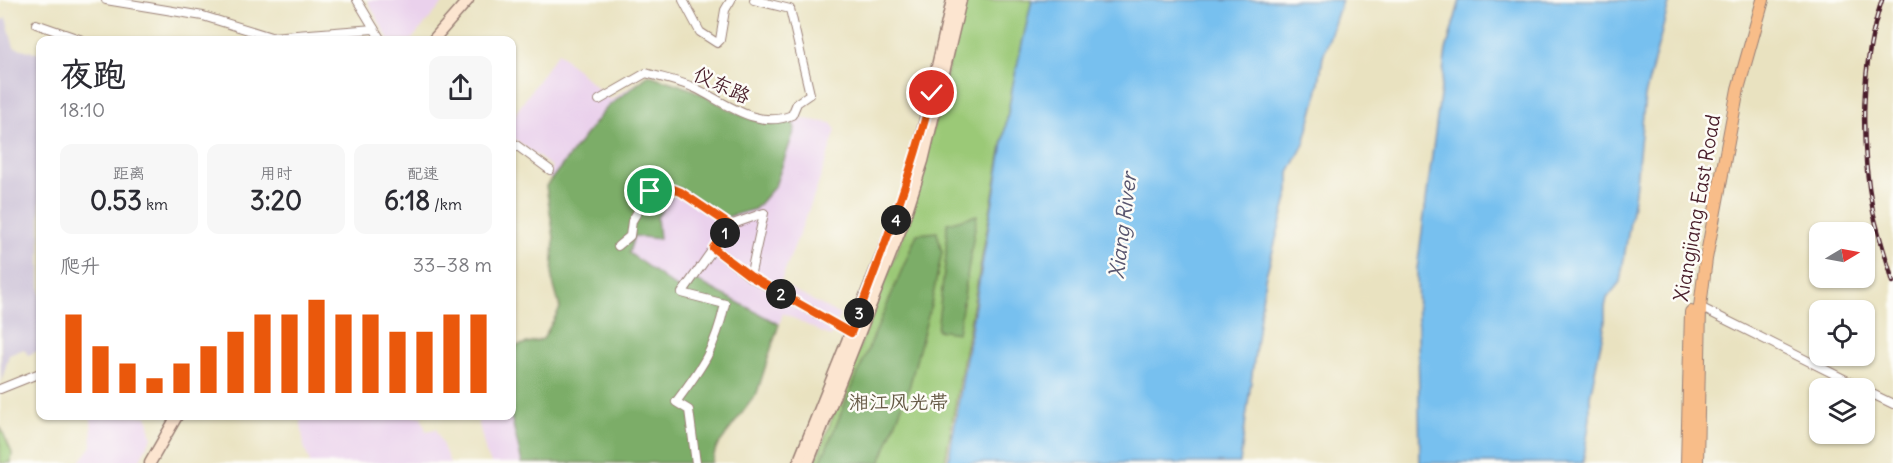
<!DOCTYPE html>
<html lang="zh">
<head>
<meta charset="utf-8">
<style>
  :root { --surface:#fff; --page:#f7f7f7; --text:#2b2b33; --muted:#7c7c81; --accent:#ea580c }
  body { margin:0; font-family:Delius,"LXGW WenKai TC",sans-serif; background:var(--page); color:var(--text); height:100vh; display:flex; flex-direction:column; font-size:22px; white-space:nowrap }
  * { box-sizing:border-box; margin:0 }
  p { font-size:20px; color:var(--muted) }
  .icon { flex:none; width:33px; height:33px; fill:none; stroke:currentColor; stroke-width:2; stroke-linecap:round; stroke-linejoin:round }
  .map { position:relative; flex:1; overflow:hidden }
  .side { position:absolute; left:36px; top:36px; width:480px; height:384px; display:flex; flex-direction:column; background:var(--surface); border-radius:12px; box-shadow:0 2px 4px #0004 }
  .side>* { flex:none }
  .needle { width:39px; rotate:80deg }
  .tools { position:absolute; left:1809px; top:222px; display:grid; gap:12px }
  .tools a { display:grid; place-items:center; width:66px; height:66px; border-radius:12px; background:var(--surface); box-shadow:0 2px 4px #0004; font-size:30px }
  .pin { position:absolute; display:grid; place-items:center; width:51px; height:51px; color:#fff; margin:-26px; border:3px solid #fff; border-radius:50%; box-shadow:0 2px 6px #0007 }
  .km { position:absolute; width:30px; height:30px; margin:-15px; border-radius:50%; background:#222; color:#fff; font-size:16px; line-height:30px; text-align:center }
  .round { display:grid; place-items:center; flex:none; width:63px; height:63px; border-radius:12px; background:var(--page) }
  .overview { display:flex; align-items:center; justify-content:space-between; height:102px; padding:0 24px }
  h1 { font-size:33px; font-weight:700; line-height:45px }
  .figures { display:grid; grid-template-columns:repeat(3,1fr); gap:9px; height:102px; padding:6px 24px }
  .figures div { display:grid; align-content:center; border-radius:12px; background:var(--page); text-align:center }
  .figures b { font-size:26px; font-weight:700 }
  .figures small { font-size:16px; font-weight:400 }
  .figures p { font-size:16px }
  .chart { height:168px; padding:12px 24px }
  .chart p { display:flex; justify-content:space-between }
  .chart svg { width:100%; height:108px; margin-top:6px; stroke:var(--accent); stroke-width:6 }
  .map>svg:first-child { display:block }
</style>
</head>
<body>
<div class="map">
<svg width="1893" height="463" viewBox="0 0 1893 463">
  <rect width="100%" height="100%" fill="#fdfcf7"/>
  <filter id="ink" filterUnits="userSpaceOnUse"><feTurbulence type="fractalNoise" baseFrequency=".0167" numOctaves="2"/><feDisplacementMap in="SourceGraphic" scale="12" xChannelSelector="R" yChannelSelector="G"/><feConvolveMatrix kernelMatrix="1 2 1 2 8 2 1 2 1" color-interpolation-filters="sRGB"/></filter>
  <filter id="wash" filterUnits="userSpaceOnUse"><feTurbulence type="fractalNoise" baseFrequency=".008" numOctaves="4" result="noise"/><feDisplacementMap in="SourceGraphic" scale="24" xChannelSelector="R" yChannelSelector="G"/><feGaussianBlur stdDeviation="1.35" result="paint"/><feColorMatrix in="noise" values="0 0 0 0 0 0 0 0 0 0 0 0 0 0 0 0 0 1.4 0 .05"/><feComposite in="paint" operator="in"/></filter>
  <g filter="url(#wash)">
    <rect width="100%" height="100%" fill="#e9e2c0"/>
    <g fill="#ead1ec">
      <polygon points="367,0 446,0 411,40 389,40"/>
      <polygon points="558,52 610,100 649,75 740,113 750,121 775,124 797,118 831,123 836,130 816,191 780,283 840,315 831,337 783,313 757,393 716,448 712,463 491,463 486,453 477,416 512,416 512,347 543,339 560,308 552,279 554,238 546,186 551,179 546,176 552,167 512,137 512,125 517,111"/>
      <polygon points="91,416 147,416 152,437 138,463 79,463 92,446"/>
      <polygon points="300,416 421,416 426,431 436,429 450,463 310,463 304,446"/>
    </g>
    <polygon fill="#cabfd6" points="6,18 14,47 40,54 40,350 28,355 24,349 9,355 1,383 0,21"/>
    <g fill="#9bc977" stroke="#727451" stroke-width="1.5">
      <polygon points="965,0 1032,0 1013,84 945,463 815,463 912,211"/>
      <polygon points="0,426 12,453 11,463 0,463"/>
    </g>
    <g fill="#7cad68" stroke="#63664a" stroke-width="1.5">
      <path d="M649,75C663,80 679,84 693,90C730,107 749,129 793,122L795,129L775,186L755,209L727,217L678,187L657,217L659,239L634,236L629,253L681,291L690,277L779,324L757,393L716,448L712,463H522L511,416L512,347L543,339L560,308L552,279L554,238L546,186L607,107Z"/>
      <polygon points="977,215 958,333 937,330 946,256 947,223"/>
      <polygon points="937,232 942,252 932,300 909,388 880,463 820,463 917,234"/>
    </g>
    <g fill="#77c0ef" stroke="#60708d" stroke-width="1.5">
      <polygon points="1032,0 1342,0 1323,57 1317,95 1304,144 1289,173 1289,192 1265,279 1240,463 948,463 1013,84"/>
      <polygon points="1460,0 1670,0 1645,96 1635,192 1620,282 1607,298 1605,307 1605,323 1590,396 1590,418 1583,463 1420,463 1417,269 1446,50"/>
    </g>
  </g>
  <g filter="url(#ink)">
    <g fill="none" stroke-linecap="round" stroke-linejoin="round">
      <defs>
        <g id="minor">
          <polyline points="106,0 203,16 271,37 374,29"/>
          <polyline points="357,0 381,40"/>
          <polyline points="683,0 700,32 717,43 720,40 725,10 731,0"/>
          <polyline points="36,24 82,40"/>
          <path d="M599,100L646,73C662,78 679,81 695,88C726,103 757,130 792,115L797,103L810,94L790,9L754,0"/>
          <polyline points="512,142 550,170"/>
          <polyline points="730,225 764,213 750,277"/>
          <path d="M618,246L630,236L632,221L650,191L671,188L681,192L730,225L682,293L725,304C715,349 703,366 676,402L689,410L696,463"/>
          <polyline points="713,248 750,277 851,333"/>
          <polyline points="1700,307 1862,388"/>
          <polyline points="0,389 40,373"/>
          <polyline points="1864,390 1893,404"/>
        </g>
        <g id="secondary">
          <polyline points="433,40 468,0"/>
          <polyline points="150,463 177,416"/>
          <polyline points="798,463 894,224 916,159 952,0"/>
          <polyline points="808,463 902,226 923,161 961,0"/>
        </g>
        <g id="primary">
          <polyline points="1687,463 1691,312"/>
          <polyline points="1697,463 1700,307 1706,259 1738,89 1763,0"/>
        </g>
      </defs>
      <use href="#minor" stroke="#9a8076" stroke-width="10"/>
      <use href="#secondary" stroke="#9a8076" stroke-width="13"/>
      <use href="#primary" stroke="#9a8076" stroke-width="14"/>
      <use href="#minor" stroke="#fff" stroke-width="8"/>
      <use href="#secondary" stroke="#fce5d0" stroke-width="10"/>
      <use href="#primary" stroke="#f8bd89" stroke-width="12"/>
      <defs>
        <path id="rail" d="M1882,0C1860,66 1860,143 1873,211C1878,235 1887,259 1893,282"/>
      </defs>
      <use href="#rail" stroke="#4a1f2b" stroke-width="4.5"/>
      <use href="#rail" stroke="#fdfcf7" stroke-width="2" stroke-dasharray="7" stroke-linecap="butt"/>
    </g>
  </g>
  <g fill="none" stroke-linecap="round" stroke-linejoin="round" filter="url(#ink)">
    <defs>
      <path id="route" d="M650,191L671,188L681,192L730,225L713,248L750,276L851,333C882,254 911,176 932,93"/>
    </defs>
    <use href="#route" stroke="#fff" stroke-width="12"/>
    <use href="#route" stroke="#ea580c" stroke-width="8"/>
  </g>
  <g text-anchor="middle" stroke-width="5" stroke-linejoin="round" paint-order="stroke">
    <g font-size="20" fill="#4a1f2b" stroke="#fdfcf7">
      <text transform="translate(722 85) rotate(25)" y="7">仪东路</text>
      <text transform="translate(1697 208) rotate(-80)" y="7">Xiangjiang East Road</text>
    </g>
    <g font-size="20" fill="#665a46" stroke="#fdfcf7">
      <text x="899" y="409">湘江风光带</text>
    </g>
    <g font-size="21" font-style="italic" fill="#5a5770" stroke="#fdfcf7">
      <text transform="translate(1123 226) rotate(-83)" y="7">Xiang River</text>
    </g>
  </g>
</svg>
<div class="tools">
<a><svg class="needle" viewBox="-14 -14 28 28"><path d="M0-13l5 13h-10z" fill="#e53935"/><path d="M0 13l5-13h-10z" fill="#7c7c81"/></svg></a>
<a><svg class="icon" aria-label="locate" viewBox="0 0 24 24"><circle cx="12" cy="12" r="6"/><path d="M12 2v4M12 18v4M2 12h4M18 12h4"/></svg></a>
<a><svg class="icon" aria-label="layers" viewBox="0 0 24 24"><path d="M12 4l9 5-9 5-9-5zM3 14l9 5 9-5"/></svg></a>
</div>
<div class="pin" style="left:650px;top:191px;background:#1e9e55"><svg class="icon" aria-label="arrive" viewBox="0 0 24 24"><path d="M6 21V4h12l-3 4 3 4H6"/></svg></div>
<div class="pin" style="left:932px;top:93px;background:#d93025"><svg class="icon" aria-label="check" viewBox="0 0 24 24"><path d="M5 12l5 5 9-10"/></svg></div>
<b class="km" style="left:725px;top:233px">1</b>
<b class="km" style="left:781px;top:294px">2</b>
<b class="km" style="left:859px;top:313px">3</b>
<b class="km" style="left:896px;top:220px">4</b>
<section class="side">
<div class="overview"><div><h1>夜跑</h1><p>18:10</p></div><a class="round"><svg class="icon" aria-label="share" viewBox="0 0 24 24"><path d="M12 15V3M7 8l5-5 5 5M5 13v7h14v-7"/></svg></a></div>
<div class="figures">
<div><p>距离</p><b>0.53<small> km</small></b></div>
<div><p>用时</p><b>3:20</b></div>
<div><p>配速</p><b>6:18<small> /km</small></b></div>
</div>
<div class="chart"><p><span>爬升</span>33–38 m</p>
<svg viewBox="0 0 160 44" preserveAspectRatio="none"><path d="M5 44V12M15 44V25M25 44V32M35 44V38M45 44V32M55 44V25M65 44V19M75 44V12M85 44V12M95 44V6M105 44V12M115 44V12M125 44V19M135 44V19M145 44V12M155 44V12"/></svg>
</div>
</section>
</div>
</body>
</html>
